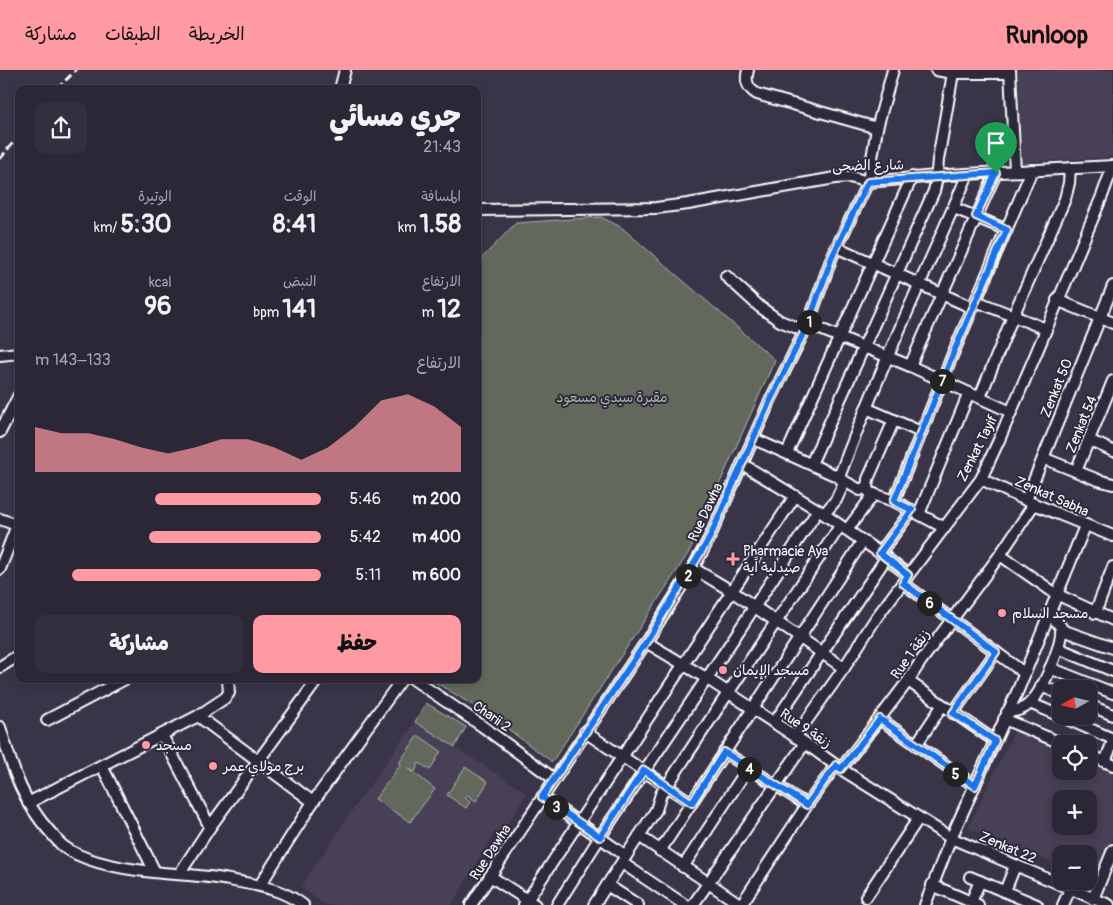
<!DOCTYPE html>
<html lang="ar">
<head>
<meta charset="utf-8">
<style>
  :root { --surface:#2c2737; --page:#342f3f; --text:#f1f3f6; --muted:#a6a5ad; --line:#484452; --accent:#ff9aa2 }
  body { margin:0; font-family:Pangolin,"Playpen Sans Arabic",sans-serif; background:var(--page); color:var(--text); direction:rtl; height:100vh; display:flex; flex-direction:column; font-size:19px; white-space:nowrap }
  * { box-sizing:border-box; margin:0 }
  p { font-size:16px; color:var(--muted) }
  .icon { flex:none; width:28px; height:28px; fill:none; stroke:currentColor; stroke-width:2; stroke-linecap:round; stroke-linejoin:round }
  .map { position:relative; flex:1; overflow:hidden; direction:ltr }
  .details { position:absolute; left:15px; top:15px; width:466px; height:598px; display:flex; flex-direction:column; background:var(--surface); border-radius:10px; box-shadow:0 2px 8px #0003,0 0 0 1px var(--line); direction:rtl }
  .details>* { flex:none }
  .needle { width:32px; rotate:262deg }
  .controls { position:absolute; left:1052px; top:610px; display:grid; gap:10px }
  .controls a { display:grid; place-items:center; width:45px; height:45px; border-radius:10px; background:var(--surface); box-shadow:0 2px 8px #0003,0 0 0 1px var(--line); font-size:25px }
  .pin { position:absolute; display:grid; place-items:center; width:42px; height:42px; color:#fff; margin:-51px -21px; border-radius:50% 50% 50% 0; rotate:-45deg; box-shadow:0 0 5px #0007 }
  .pin .icon { rotate:45deg }
  .km { position:absolute; width:25px; height:25px; margin:-12px; border-radius:50%; background:#222; color:#fff; font-size:14px; line-height:25px; text-align:center }
  .round { display:grid; place-items:center; flex:none; width:52px; height:52px; border-radius:10px; background:var(--page) }
  .headline { display:flex; align-items:center; justify-content:space-between; height:85px; padding:0 20px }
  h1 { font-size:28px; font-weight:800; line-height:38px }
  .metrics { display:grid; grid-template-columns:repeat(3,1fr); gap:8px; height:85px; padding:5px 20px }
  .metrics div { display:grid; align-content:center }
  .metrics b { font-size:25px; font-weight:800 }
  .metrics small { font-size:14px; font-weight:400 }
  .metrics p { font-size:14px }
  .chart { height:140px; padding:10px 20px }
  .chart p { display:flex; justify-content:space-between }
  .chart svg { width:100%; height:90px; margin-top:5px; fill:var(--accent); opacity:.7 }
  .cta { display:flex; gap:10px; margin-top:auto; padding:10px 20px }
  .cta a { flex:1; height:58px; border-radius:10px; background:var(--accent); color:#111; font-size:20px; font-weight:800; line-height:58px; text-align:center }
  .cta a+a { background:var(--page); color:var(--text) }
  ul { padding:0 20px; list-style:none; font-size:16px }
  li { display:grid; grid-template-columns:80px 60px 1fr; align-items:center; height:38px }
  li i { height:12px; border-radius:6px; background:var(--accent) }
  header { display:flex; align-items:center; gap:30px; box-sizing:border-box; height:70px; padding:0 25px; background:var(--accent); color:#111 }
  header strong { font-size:24px }
  nav { display:flex; gap:28px; margin-inline-start:auto; font-size:18px }
  .map>svg:first-child { display:block }
</style>
</head>
<body>
<header>
<strong>Runloop</strong>
<nav><a>الخريطة</a><a>الطبقات</a><a>مشاركة</a></nav>
</header>
<div class="map">
<svg width="1113" height="835" viewBox="0 0 1113 835">
  <rect width="100%" height="100%" fill="#3a3449"/>
  <filter id="ink" filterUnits="userSpaceOnUse"><feTurbulence type="fractalNoise" baseFrequency=".02" numOctaves="2"/><feDisplacementMap in="SourceGraphic" scale="10" xChannelSelector="R" yChannelSelector="G"/><feConvolveMatrix kernelMatrix="1 2 1 2 8 2 1 2 1" color-interpolation-filters="sRGB"/></filter>
  <g filter="url(#ink)">
    <g fill="#474057" fill-rule="evenodd">
      <polygon points="1018,0 1113,0 1113,87 1022,92"/>
      <polygon points="415,652 527,723 501,764 495,762 452,835 325,835 301,817 356,735"/>
      <path d="M1015,660L1061,679V701H1089V690L1113,700V768L1097,806L1092,809L1089,808V784H1061V796L968,758ZM1061,729H1089V756H1061Z"/>
    </g>
    <g fill="#62695c" stroke="#b0b4ae">
      <polygon points="601,147 621,157 775,290 689,482 552,692 489,645 430,609 478,609 478,192 516,153"/>
      <polygon points="426,633 466,657 455,677 415,652"/>
      <polygon points="418,665 441,681 430,700 419,693 415,702 409,699 435,719 410,752 375,729 401,694 399,693"/>
      <polygon points="465,697 488,712 476,731 467,725 465,728 470,732 466,738 447,725"/>
    </g>
    <g fill="none" stroke-linecap="round" stroke-linejoin="round">
      <defs>
        <g id="minor">
          <path d="M748,0C745,11 747,18 757,24L877,58"/>
          <polyline points="936,0 953,3 1010,3"/>
          <polyline points="1010,0 1015,101"/>
          <polyline points="340,19 345,0"/>
          <polyline points="954,138 1007,160"/>
          <polyline points="478,140 656,138 688,134 835,108 850,107 868,112 948,105 1113,96 1102,126 1035,286 999,370 981,409 876,548 844,598 795,667"/>
          <polyline points="836,177 973,238"/>
          <polyline points="726,206 760,237 780,251 805,261"/>
          <polyline points="1057,230 1113,253"/>
          <polyline points="976,231 1046,259"/>
          <polyline points="808,254 910,296 1011,342"/>
          <polyline points="0,285 19,283"/>
          <polyline points="910,296 996,103"/>
          <polyline points="980,327 1013,246 1065,129 1069,113 1070,98"/>
          <polyline points="866,338 921,362"/>
          <polyline points="894,350 868,409 867,419 870,423 894,431 945,458"/>
          <polyline points="0,362 19,325"/>
          <polyline points="754,369 839,407"/>
          <polyline points="1089,370 1113,381"/>
          <polyline points="787,383 912,107"/>
          <polyline points="1043,388 1098,410 1113,414"/>
          <polyline points="742,394 818,440 880,483 908,505"/>
          <polyline points="811,394 934,121 936,112 938,90 953,3"/>
          <polyline points="1076,401 1113,311"/>
          <polyline points="981,409 1034,434 1113,466"/>
          <polyline points="844,411 860,420 866,417"/>
          <polyline points="1026,430 1113,216"/>
          <polyline points="894,431 952,286 1032,100"/>
          <path d="M824,444L836,430L844,413L839,407C878,304 924,205 968,104"/>
          <polyline points="919,444 969,323"/>
          <polyline points="0,449 19,456"/>
          <polyline points="847,460 874,424"/>
          <polyline points="880,483 912,440"/>
          <polyline points="1000,485 1056,524 1113,550"/>
          <polyline points="693,498 733,522 844,598"/>
          <polyline points="0,499 19,450"/>
          <polyline points="903,513 1024,603"/>
          <polyline points="1095,543 1113,497"/>
          <polyline points="1062,560 1113,578"/>
          <polyline points="646,572 706,608 805,673 841,699 951,768 1109,835"/>
          <polyline points="1058,578 1113,601"/>
          <polyline points="0,597 19,585"/>
          <polyline points="1050,598 1113,623"/>
          <polyline points="413,609 482,656 554,709"/>
          <polyline points="908,611 995,671"/>
          <polyline points="1041,616 1061,624"/>
          <polyline points="1030,633 1113,669"/>
          <polyline points="1089,635 1113,645"/>
          <path d="M1007,642C1015,641 1023,640 1029,634C1042,623 1063,574 1061,557L1049,543"/>
          <polyline points="953,643 996,582"/>
          <polyline points="198,646 313,732"/>
          <polyline points="880,649 975,716"/>
          <polyline points="1004,649 1063,674"/>
          <polyline points="47,650 125,609"/>
          <polyline points="774,653 886,488"/>
          <path d="M0,657C13,698 20,728 50,762C54,766 58,772 63,776C85,793 125,799 153,802C179,805 204,805 229,810C256,815 281,818 303,835"/>
          <polyline points="585,662 692,733"/>
          <polyline points="162,665 210,757"/>
          <polyline points="916,675 942,636"/>
          <polyline points="724,682 807,735"/>
          <polyline points="1089,685 1113,695"/>
          <polyline points="1105,692 1113,671"/>
          <polyline points="102,696 155,802"/>
          <polyline points="841,699 908,611 921,591 1000,485 1034,434"/>
          <polyline points="542,727 626,786"/>
          <polyline points="28,733 198,646 225,628 229,623 228,609"/>
          <polyline points="639,766 741,835"/>
          <polyline points="660,781 862,472"/>
          <polyline points="622,793 685,835"/>
          <polyline points="683,797 748,698"/>
          <polyline points="180,803 210,757 318,609"/>
          <polyline points="490,806 535,835"/>
          <polyline points="970,807 1037,835"/>
          <polyline points="260,815 313,732 402,609"/>
          <polyline points="607,815 638,835"/>
          <polyline points="932,815 978,835"/>
          <polyline points="1005,821 1015,796"/>
          <polyline points="866,827 918,749"/>
          <polyline points="1093,829 1113,780"/>
          <polyline points="971,832 980,811"/>
          <polyline points="471,835 646,572 693,498 709,469 769,333 808,254 832,187 868,112 877,58 893,0"/>
          <polyline points="524,835 795,426"/>
          <polyline points="557,835 600,767 732,571 818,440"/>
          <path d="M594,835L656,740L661,724L667,716C723,628 783,543 840,456"/>
          <polyline points="693,835 805,673"/>
          <polyline points="741,835 807,735 836,695"/>
          <polyline points="925,835 951,768 1018,620 1085,456"/>
          <polyline points="1063,835 1070,819"/>
        </g>
      </defs>
      <use href="#minor" stroke="#fff" stroke-width="14"/>
      <use href="#minor" stroke="#2f2a3d" stroke-width="10"/>
      <g stroke="#fff" stroke-width="3" stroke-dasharray="8 4" stroke-linecap="butt">
        <polyline points="57,19 76,0"/>
        <polyline points="0,89 19,65"/>
      </g>
    </g>
  </g>
  <g fill="none" stroke-linecap="round" stroke-linejoin="round" filter="url(#ink)">
    <defs>
      <polygon id="route" points="996,103 976,146 1007,160 952,286 894,431 912,440 880,483 908,505 903,513 996,582 953,643 995,671 975,716 880,649 841,699 836,695 807,735 724,682 692,733 644,700 600,767 542,727 646,572 709,469 769,333 808,254 832,187 868,112"/>
    </defs>
    <use href="#route" stroke="#fff" stroke-width="10"/>
    <use href="#route" stroke="#1a73e8" stroke-width="6"/>
  </g>
  <g fill="#ff9aa2" stroke="#2f2a3d" stroke-width="2">
    <path d="M730.5 481.5h5v5h5v5h-5v5h-5v-5h-5v-5h5z"/>
    <circle cx="1002" cy="543" r="5"/>
    <circle cx="723" cy="600" r="5"/>
    <circle cx="146" cy="675" r="5"/>
    <circle cx="213" cy="696" r="5"/>
  </g>
  <g text-anchor="middle" stroke-width="4" stroke-linejoin="round" paint-order="stroke">
    <g font-size="14" fill="#fff" stroke="#2f2a3d">
      <text transform="translate(868 95) rotate(-1)" y="5">شارع الضحى</text>
      <text transform="translate(1056 318) rotate(-68)" y="5">Zenkat 50</text>
      <text transform="translate(1081 354) rotate(-68)" y="5">Zenkat 54</text>
      <text transform="translate(977 378) rotate(-63)" y="5">Zenkat Tayif</text>
      <text transform="translate(1052 426) rotate(24)" y="5">Zenkat Sabha</text>
      <text transform="translate(705 442) rotate(-65)" y="5">Rue Dawha</text>
      <text transform="translate(910 584) rotate(-55)" y="5">Rue 1 زنقة</text>
      <text transform="translate(492 646) rotate(35)" y="5">Charii 2</text>
      <text transform="translate(806 658) rotate(34)" y="5">Rue 9 زنقة</text>
      <text transform="translate(1008 777) rotate(23)" y="5">Zenkat 22</text>
      <text transform="translate(490 782) rotate(-57)" y="5">Rue Dawha</text>
    </g>
    <g font-size="14" fill="#b0b4ae" stroke="#2f2a3d">
      <text x="612" y="332">مقبرة سيدي مسعود</text>
    </g>
    <g font-size="14" fill="#fff" stroke="#2f2a3d" text-anchor="start">
      <text x="743" y="486">Pharmacie Aya<tspan x="743" dy="16">صيدلية اًية</tspan></text>
      <text x="1012" y="548">مسجد السلام</text>
      <text x="733" y="605">مسجد الإيمان</text>
      <text x="156" y="680">مسجد</text>
      <text x="223" y="701">برج مولاي عمر</text>
    </g>
  </g>
</svg>
<div class="controls">
<a><svg class="needle" viewBox="-14 -14 28 28"><path d="M0-13l5 13h-10z" fill="#e53935"/><path d="M0 13l5-13h-10z" fill="#a6a5ad"/></svg></a>
<a><svg class="icon" aria-label="locate" viewBox="0 0 24 24"><circle cx="12" cy="12" r="6"/><path d="M12 2v4M12 18v4M2 12h4M18 12h4"/></svg></a>
<a>+</a>
<a>−</a>
</div>
<div class="pin" style="left:996px;top:103px;background:#1e9e55"><svg class="icon" aria-label="arrive" viewBox="0 0 24 24"><path d="M6 21V4h12l-3 4 3 4H6"/></svg></div>
<b class="km" style="left:809px;top:252px">1</b>
<b class="km" style="left:688px;top:506px">2</b>
<b class="km" style="left:556px;top:737px">3</b>
<b class="km" style="left:749px;top:699px">4</b>
<b class="km" style="left:955px;top:704px">5</b>
<b class="km" style="left:929px;top:533px">6</b>
<b class="km" style="left:942px;top:311px">7</b>
<section class="details">
<div class="headline"><div><h1>جري مسائي</h1><p>21:43</p></div><a class="round"><svg class="icon" aria-label="share" viewBox="0 0 24 24"><path d="M12 15V3M7 8l5-5 5 5M5 13v7h14v-7"/></svg></a></div>
<div class="metrics">
<div><p>المسافة</p><b>1.58<small> km</small></b></div>
<div><p>الوقت</p><b>8:41</b></div>
<div><p>الوتيرة</p><b>5:30<small> /km</small></b></div>
</div>
<div class="metrics">
<div><p>الارتفاع</p><b>12<small> m</small></b></div>
<div><p>النبض</p><b>141<small> bpm</small></b></div>
<div><p>kcal</p><b>96</b></div>
</div>
<div class="chart"><p><span>الارتفاع</span>133–143 m</p>
<svg viewBox="0 0 160 44" preserveAspectRatio="none"><path d="M0 44V22L10 25L20 25L30 28L40 32L50 35L60 32L70 28L80 28L90 32L100 38L110 32L120 22L130 9L140 6L150 12L160 22V44z"/></svg>
</div>
<ul>
<li><b>200 m</b>5:46<i style="width:58%"></i></li>
<li><b>400 m</b>5:42<i style="width:60%"></i></li>
<li><b>600 m</b>5:11<i style="width:87%"></i></li>
</ul>
<div class="cta"><a>حفظ</a><a>مشاركة</a></div>
</section>
</div>
</body>
</html>
